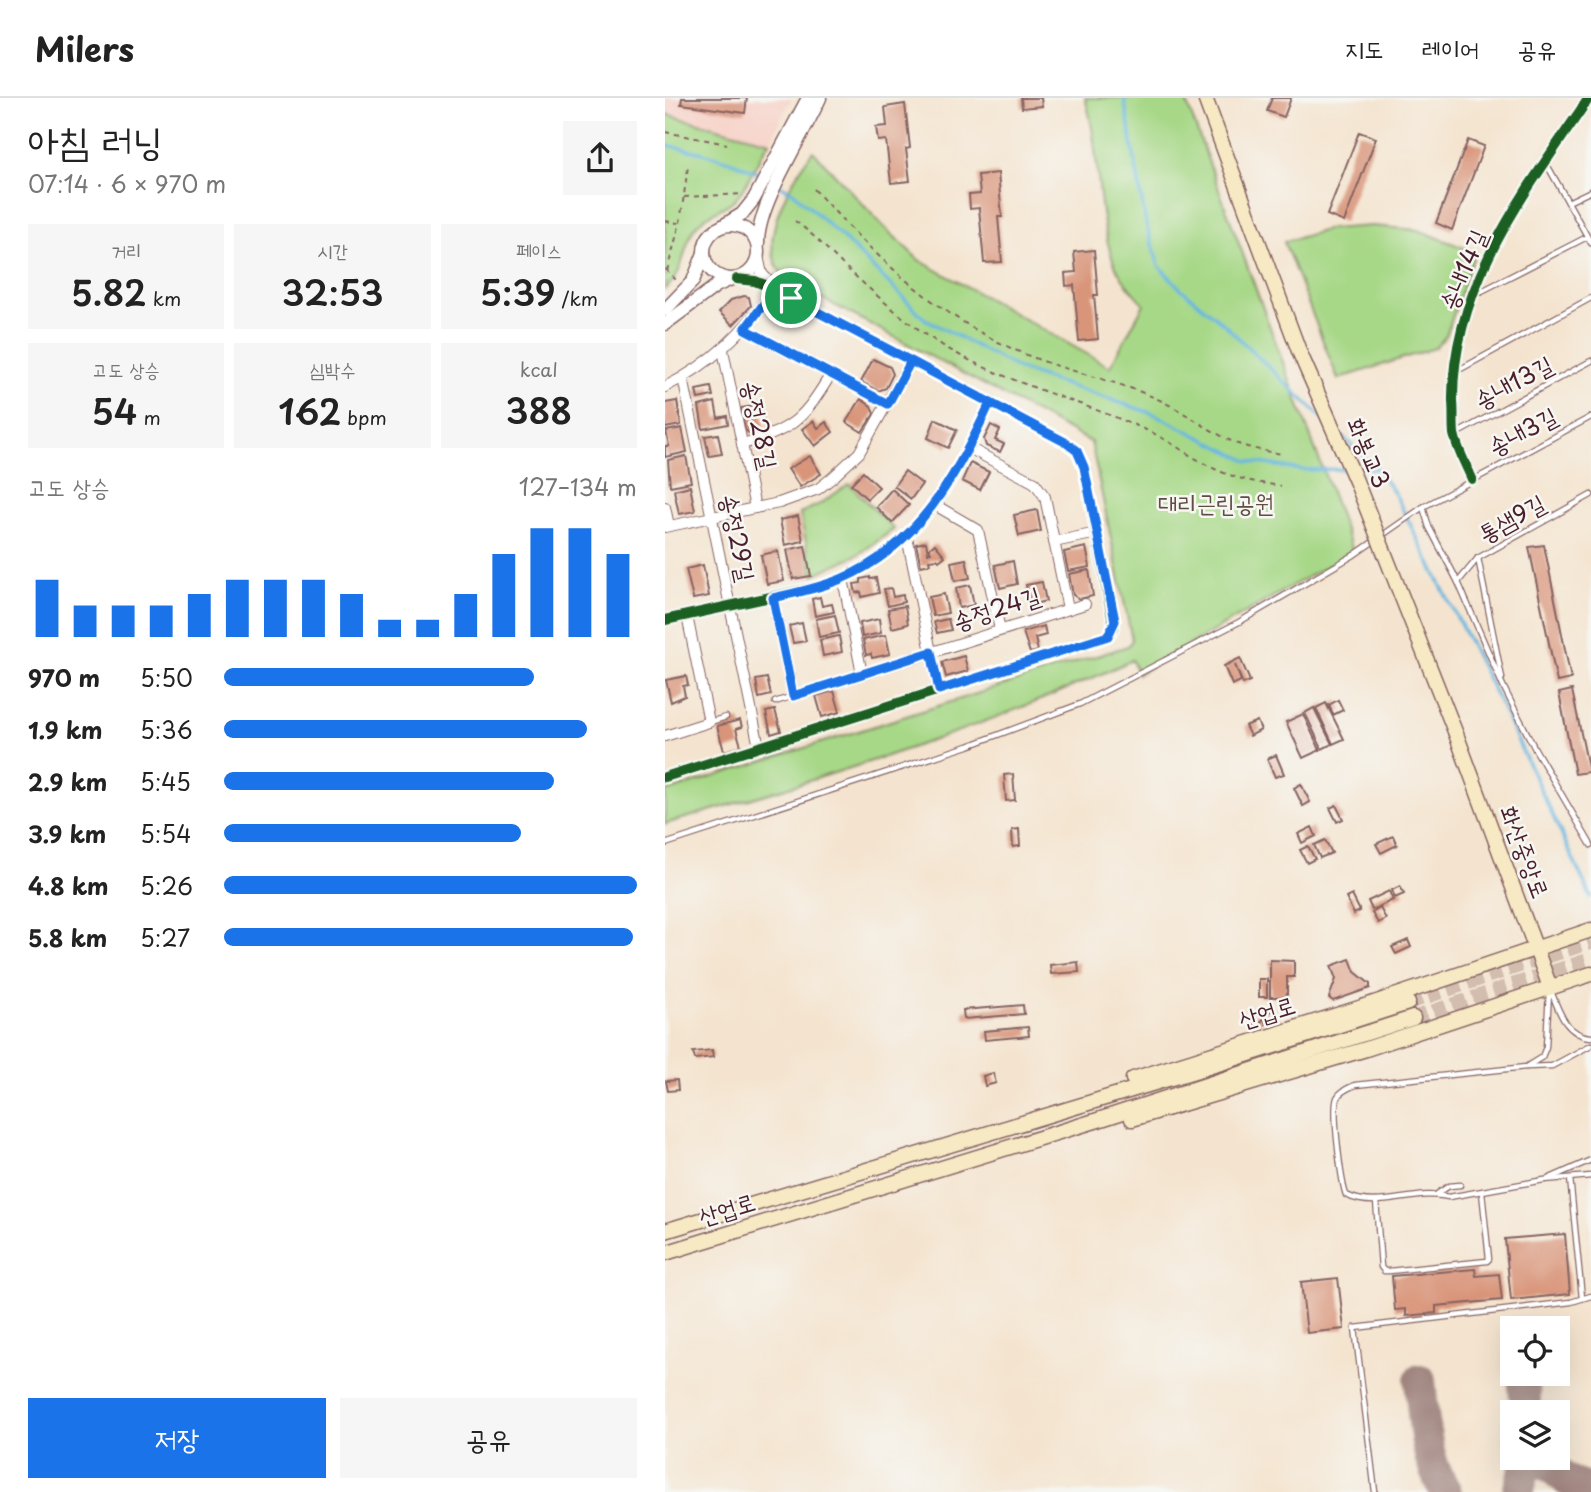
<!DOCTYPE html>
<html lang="ko">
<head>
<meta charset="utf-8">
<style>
  :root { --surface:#fff; --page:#f6f6f6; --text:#222; --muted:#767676; --line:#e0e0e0; --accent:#1a73e8 }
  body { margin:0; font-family:"Playpen Sans","Poor Story",sans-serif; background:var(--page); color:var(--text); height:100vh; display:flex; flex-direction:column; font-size:26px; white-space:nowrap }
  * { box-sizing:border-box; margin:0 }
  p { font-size:23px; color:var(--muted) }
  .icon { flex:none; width:38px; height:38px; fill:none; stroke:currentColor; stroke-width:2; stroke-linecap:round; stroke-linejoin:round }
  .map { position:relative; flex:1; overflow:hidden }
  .drawer { display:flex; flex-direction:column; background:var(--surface); width:665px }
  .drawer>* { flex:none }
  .buttons { position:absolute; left:835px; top:1218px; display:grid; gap:14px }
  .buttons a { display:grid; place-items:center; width:70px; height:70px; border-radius:0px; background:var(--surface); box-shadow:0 7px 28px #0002; font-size:35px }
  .pin { position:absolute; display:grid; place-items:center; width:60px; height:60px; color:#fff; margin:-30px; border:4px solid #fff; border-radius:50%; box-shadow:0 2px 7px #0007 }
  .round { display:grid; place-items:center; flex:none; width:74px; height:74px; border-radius:0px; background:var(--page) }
  .overview { display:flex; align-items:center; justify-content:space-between; height:119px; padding:0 28px }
  h1 { font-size:38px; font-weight:600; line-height:52px }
  .metrics { display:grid; grid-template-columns:repeat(3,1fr); gap:10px; height:119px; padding:7px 28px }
  .metrics div { display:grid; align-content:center; border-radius:0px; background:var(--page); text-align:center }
  .metrics b { font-size:35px; font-weight:600 }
  .metrics small { font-size:19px; font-weight:400 }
  .metrics p { font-size:19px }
  .chart { height:196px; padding:14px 28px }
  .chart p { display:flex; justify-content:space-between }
  .chart svg { width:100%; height:126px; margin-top:7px; stroke:var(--accent); stroke-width:6 }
  .primary-button { display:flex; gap:14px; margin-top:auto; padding:14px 28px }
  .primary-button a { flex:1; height:80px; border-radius:0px; background:var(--accent); color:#fff; font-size:28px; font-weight:600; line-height:80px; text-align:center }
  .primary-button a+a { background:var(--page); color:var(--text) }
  ul { padding:0 28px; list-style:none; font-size:23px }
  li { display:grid; grid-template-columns:112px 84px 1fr; align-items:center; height:52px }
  li i { height:18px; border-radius:9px; background:var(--accent) }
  header { display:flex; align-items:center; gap:42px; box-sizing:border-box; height:98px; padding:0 35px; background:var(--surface); border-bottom:2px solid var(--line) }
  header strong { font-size:33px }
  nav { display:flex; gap:38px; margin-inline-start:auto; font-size:24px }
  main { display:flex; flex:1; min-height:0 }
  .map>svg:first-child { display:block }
</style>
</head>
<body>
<header>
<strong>Milers</strong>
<nav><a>지도</a><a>레이어</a><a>공유</a></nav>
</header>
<main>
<section class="drawer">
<div class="overview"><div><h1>아침 러닝</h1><p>07:14 · 6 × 970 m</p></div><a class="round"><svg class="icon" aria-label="share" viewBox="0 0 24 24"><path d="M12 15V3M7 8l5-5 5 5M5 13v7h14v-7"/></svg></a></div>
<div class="metrics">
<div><p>거리</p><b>5.82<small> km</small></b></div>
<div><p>시간</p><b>32:53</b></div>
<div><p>페이스</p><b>5:39<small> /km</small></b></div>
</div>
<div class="metrics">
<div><p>고도 상승</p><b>54<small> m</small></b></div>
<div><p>심박수</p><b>162<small> bpm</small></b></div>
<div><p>kcal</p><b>388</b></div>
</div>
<div class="chart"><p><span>고도 상승</span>127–134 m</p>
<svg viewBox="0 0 160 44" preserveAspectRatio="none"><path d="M5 44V24M15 44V33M25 44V33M35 44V33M45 44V29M55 44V24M65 44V24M75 44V24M85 44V29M95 44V38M105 44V38M115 44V29M125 44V15M135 44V6M145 44V6M155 44V15"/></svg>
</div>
<ul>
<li><b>970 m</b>5:50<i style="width:75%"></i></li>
<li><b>1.9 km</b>5:36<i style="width:88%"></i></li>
<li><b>2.9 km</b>5:45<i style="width:80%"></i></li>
<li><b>3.9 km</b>5:54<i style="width:72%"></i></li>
<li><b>4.8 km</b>5:26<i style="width:100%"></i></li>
<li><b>5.8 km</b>5:27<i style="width:99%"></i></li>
</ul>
<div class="primary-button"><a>저장</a><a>공유</a></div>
</section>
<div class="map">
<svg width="926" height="1394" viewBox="0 0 926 1394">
  <rect width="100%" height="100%" fill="#f6f6f2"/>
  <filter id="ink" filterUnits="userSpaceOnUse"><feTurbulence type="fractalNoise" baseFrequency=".0143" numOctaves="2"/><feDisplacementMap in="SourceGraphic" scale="14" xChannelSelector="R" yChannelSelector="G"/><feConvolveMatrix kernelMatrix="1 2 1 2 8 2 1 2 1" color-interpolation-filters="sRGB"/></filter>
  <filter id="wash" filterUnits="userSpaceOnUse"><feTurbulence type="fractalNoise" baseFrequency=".00686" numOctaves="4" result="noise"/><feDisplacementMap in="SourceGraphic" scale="28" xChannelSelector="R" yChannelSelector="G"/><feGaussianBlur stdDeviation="1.57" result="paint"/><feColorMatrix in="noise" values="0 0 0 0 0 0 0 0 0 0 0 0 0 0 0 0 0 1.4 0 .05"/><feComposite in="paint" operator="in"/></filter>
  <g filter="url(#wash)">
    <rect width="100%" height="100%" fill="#f4e4cf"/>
    <polygon fill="#f7d1c7" points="0,0 126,0 105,44 0,16"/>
    <g fill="#a7d887" stroke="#787c59" stroke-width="2">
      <path d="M420,0H520L688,453L473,576L467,562C318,632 158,680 0,726V694L463,548L467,542L426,344L126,184C83,153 125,84 148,53L220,130L254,162L445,269L479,206C467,194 454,179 448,162C430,111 436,52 420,0Z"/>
      <path d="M0,16L105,44C91,61 86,84 71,100C59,112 41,115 31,128C16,149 22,173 0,191Z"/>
      <polygon points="707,128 753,132 810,154 781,238 770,250 673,281 619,144 664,131"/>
      <polygon points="184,386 229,431 194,456 148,477 135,415 155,406"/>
    </g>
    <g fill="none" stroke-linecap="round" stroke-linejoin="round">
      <g stroke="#65b6e0" stroke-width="3.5">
        <polyline points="459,0 481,126 494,168 515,190 560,227 658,321"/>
        <path d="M0,47C33,53 68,61 98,78"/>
        <polyline points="114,87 128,94 181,143 260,221 356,272 489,316 583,363 637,372 683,371"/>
        <polyline points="677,338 710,368 730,396 832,599 926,799"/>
        <polyline points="691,371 711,371"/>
      </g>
      <g stroke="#9f827d" stroke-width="32">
        <polyline points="858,1276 861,1314"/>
        <path d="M755,1282C759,1322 759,1360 781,1394"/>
        <polyline points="874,1360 903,1383 926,1391"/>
        <polyline points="853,1394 863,1360"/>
      </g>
    </g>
    <g id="blocks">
      <g fill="#d9957a">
        <polygon points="17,0 82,0 80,15 16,6"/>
        <polygon points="356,0 376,0 377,8 357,10"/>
        <polygon points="607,0 626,0 619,19 602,13"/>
        <polygon points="240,6 245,50 241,51 245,83 226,85 221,42 213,43 211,29 222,28 220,9"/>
        <polygon points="694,34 711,40 679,124 662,117"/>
        <polygon points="803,42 819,48 787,132 771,125"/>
        <polygon points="333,75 337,119 333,119 337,164 319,165 314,110 305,111 304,97 315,96 313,77"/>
        <polygon points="429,152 433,197 429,197 433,241 414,243 409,187 401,188 400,175 411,174 409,154"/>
        <polygon points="79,198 84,199 86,208 68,227 54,214 66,202"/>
        <polygon points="208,261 225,269 228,276 221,290 213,293 196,284"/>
        <polygon points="46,289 48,298 33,301 31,292"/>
        <polygon points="196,301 206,308 209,316 197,334 181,324"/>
        <polygon points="12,303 16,327 0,330 0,305"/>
        <polygon points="50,304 53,320 62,318 63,326 38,331 34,308"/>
        <polygon points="96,307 100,333 86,336 80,332 76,310"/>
        <polygon points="270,321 292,332 283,350 263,340"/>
        <polygon points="148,323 153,330 161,324 168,334 150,348 137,331"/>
        <polygon points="326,327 335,332 330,342 339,346 335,354 321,348 319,341"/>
        <polygon points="17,330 22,354 0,359 0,348 4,348 1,333"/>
        <polygon points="53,336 57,356 44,358 40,338"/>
        <polygon points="21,358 26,384 5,388 3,362"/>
        <polygon points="145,358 156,376 135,389 123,371"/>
        <polygon points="305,365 324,374 315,392 297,383"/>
        <polygon points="240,373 257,386 246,401 229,388"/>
        <polygon points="198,374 214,389 202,401 186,386"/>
        <polygon points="25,388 30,413 14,416 9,392"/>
        <polygon points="227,391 244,407 227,425 211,409"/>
        <polygon points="372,412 376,433 354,438 349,417"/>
        <polygon points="133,418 138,443 120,447 115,422"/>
        <polygon points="261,444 263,455 266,454 264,451 270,446 280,458 274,463 272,461 264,462 265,466 256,468 251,446"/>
        <polygon points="879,447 906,581 892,584 864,449"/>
        <polygon points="140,448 146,478 128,481 122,452"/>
        <polygon points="421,449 425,469 403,473 399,454"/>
        <polygon points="113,453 119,483 102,486 96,457"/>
        <polygon points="301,461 305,480 290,483 286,464"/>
        <polygon points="348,463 352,486 335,490 330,467"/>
        <polygon points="38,467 44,498 28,501 21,471"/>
        <polygon points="424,472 428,498 414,501 408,497 404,476"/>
        <polygon points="205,479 205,481 211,480 214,495 197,499 196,494 191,495 189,486 196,485 196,481"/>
        <polygon points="377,484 381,503 365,507 361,487"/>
        <polygon points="305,487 309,507 294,510 291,490"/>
        <polygon points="226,490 228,499 238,497 239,504 223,508 219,491"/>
        <polygon points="279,496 283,515 268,518 264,499"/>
        <polygon points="155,499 157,508 167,506 169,514 150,518 147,501"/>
        <polygon points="240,508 243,526 227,530 223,511"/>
        <polygon points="170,517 174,535 154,539 151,521"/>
        <polygon points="214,521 216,535 197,539 195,525"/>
        <polygon points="283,521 286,532 272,535 269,524"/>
        <polygon points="137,525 141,543 128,545 124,528"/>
        <polygon points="379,528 381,537 370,540 373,553 365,555 358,534"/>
        <polygon points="221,537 225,556 207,560 206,556 201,557 198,542"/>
        <polygon points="174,538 177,554 158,558 155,542"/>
        <polygon points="299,558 303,573 281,579 277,564"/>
        <polygon points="575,560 585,583 578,586 570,567 576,583 567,587 559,568"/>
        <polygon points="21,578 23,587 18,588 20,598 6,604 1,582"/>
        <polygon points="102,580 106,597 94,600 91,582"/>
        <polygon points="907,592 924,674 910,676 894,595"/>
        <polygon points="169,593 175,614 157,619 151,598"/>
        <polygon points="673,602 678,612 668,617 664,607"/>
        <polygon points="661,605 679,641 668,646 651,610"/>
        <polygon points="649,610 667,646 657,651 640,615"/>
        <polygon points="110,612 116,633 106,636 101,614"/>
        <polygon points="638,616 655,652 638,660 621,624"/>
        <polygon points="75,622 77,629 71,631 76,648 59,653 52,628"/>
        <polygon points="592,623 596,632 585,638 580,628"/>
        <polygon points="611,657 619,676 610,679 602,661"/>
        <polygon points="348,676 350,702 341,703 339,677"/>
        <polygon points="636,686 645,704 638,708 629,690"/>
        <polygon points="671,707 678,721 672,724 665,710"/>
        <polygon points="647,729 651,738 637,745 633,736"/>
        <polygon points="354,731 355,748 348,749 347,732"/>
        <polygon points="728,738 732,747 716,755 711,746"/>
        <polygon points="660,742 667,755 655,760 649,747"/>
        <polygon points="643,748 650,761 642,765 635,752"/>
        <polygon points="735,788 739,796 730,800 727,792"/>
        <polygon points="724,793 728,802 707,812 703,803"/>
        <polygon points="687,797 695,813 689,816 681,800"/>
        <polygon points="715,810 721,821 713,825 707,815"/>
        <polygon points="743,842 746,849 731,856 727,849"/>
        <polygon points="685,861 690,874 705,886 705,890 668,903 664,900 671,881 666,868"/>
        <polygon points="605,862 629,863 629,879 622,879 622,899 605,899"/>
        <polygon points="413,864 414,874 386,876 385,867"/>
        <rect x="594" y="881" width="8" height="18"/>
        <polygon points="358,907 359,916 299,921 298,912"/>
        <polygon points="594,911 602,915 593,929 586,924"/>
        <polygon points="609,912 615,921 601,926 599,921 604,914"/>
        <polygon points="363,929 364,938 320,942 319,933"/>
        <polygon points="47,952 48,959 30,961 28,954"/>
        <polygon points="328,975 331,985 320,988 318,978"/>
        <polygon points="12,982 13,992 3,993 1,983"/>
        <polygon points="900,1136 905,1196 846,1202 840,1141"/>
        <polygon points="810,1171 811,1178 834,1176 837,1202 771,1208 771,1215 741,1218 741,1211 730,1212 727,1178"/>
        <polygon points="673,1180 679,1231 642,1235 636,1184"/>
      </g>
    </g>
  </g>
  <g filter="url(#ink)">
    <use href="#blocks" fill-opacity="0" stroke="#866464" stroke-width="2"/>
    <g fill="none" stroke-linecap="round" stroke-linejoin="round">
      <g stroke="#d2bdae" stroke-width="14" stroke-dasharray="14 7" stroke-linecap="butt">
        <polyline points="743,905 926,844"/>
        <polyline points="748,920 926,861"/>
      </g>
      <defs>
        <g id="service">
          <polyline points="881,65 926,145"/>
          <polyline points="903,104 926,93"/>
          <polyline points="811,196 922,139"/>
          <polyline points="792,273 926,200"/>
          <polyline points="791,336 926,263"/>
          <polyline points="813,460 837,580"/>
          <polyline points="793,484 813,460 926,397"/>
          <polyline points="838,588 793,484 764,429 758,409 926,319"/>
          <polyline points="838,588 870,651 926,747"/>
          <polyline points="110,604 128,598"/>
          <polyline points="45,624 61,619"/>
          <polyline points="0,746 303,648 415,606 574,524 689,457 758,409"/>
          <path d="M886,893C894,914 901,937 926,939"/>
          <path d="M884,894L881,949L877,959L861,969L690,987C684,990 675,993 672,1000C667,1013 676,1083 681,1097C713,1113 751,1091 784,1099L879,1082L926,1078"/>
          <polyline points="862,969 887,968 926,947"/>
          <polyline points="905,1080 917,1200"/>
          <polyline points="883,1081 926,1062"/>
          <polyline points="772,1096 784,1088 795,1087"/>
          <polyline points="711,1103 716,1169 719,1173 724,1173 822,1163 824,1161 817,1094"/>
          <polyline points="710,1394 690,1230 906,1204 926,1198"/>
        </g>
        <g id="minor">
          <polyline points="93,158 97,176 108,187"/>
          <polyline points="80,231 223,306"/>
          <polyline points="58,252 90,410"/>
          <polyline points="18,280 94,649"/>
          <path d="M0,289C48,265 78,234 110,191"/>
          <path d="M77,346C128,333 139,320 166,276"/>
          <polyline points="304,350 370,385 380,399 403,511"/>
          <path d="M807,381C801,367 792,351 789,336C788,326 789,314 788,304C786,188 862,91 924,0"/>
          <polyline points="270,407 313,432 335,532"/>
          <polyline points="0,409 4,428"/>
          <polyline points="0,429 114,405 153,391 167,380 194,355 246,263"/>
          <polyline points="242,439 274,592"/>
          <polyline points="389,444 432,435"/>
          <polyline points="178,481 197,576"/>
          <polyline points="108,500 128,598 420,506"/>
          <path d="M0,522L160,487C252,453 286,389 325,305"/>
          <polyline points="0,638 44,624 22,518"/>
          <polyline points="0,679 438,540 443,538 449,529 419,369 412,353 400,344 110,191 90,183 72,181"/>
        </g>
        <g id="tertiary">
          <circle cx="66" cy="154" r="27"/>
          <polyline points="59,127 77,116 89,101 143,0"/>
          <path d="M93,146C92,107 138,38 155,0"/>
          <polyline points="0,212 28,183 39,155"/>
          <polyline points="0,226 51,188 64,182"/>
        </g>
        <g id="secondary">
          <polyline points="540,0 574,92"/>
          <polyline points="791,636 885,889"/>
          <polyline points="468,981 691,911 926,832"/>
          <polyline points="467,1021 701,951 926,876"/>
          <polyline points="0,1133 559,964 743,905"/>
          <polyline points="0,1155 430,1023 748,920"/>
        </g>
      </defs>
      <use href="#service" stroke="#866464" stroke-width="7"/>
      <use href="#minor" stroke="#866464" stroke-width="12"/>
      <use href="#tertiary" stroke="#866464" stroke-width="15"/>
      <use href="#secondary" stroke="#866464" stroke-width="17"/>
      <g stroke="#866464" stroke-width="2" stroke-dasharray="5 5" stroke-linecap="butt">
        <polyline points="0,34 62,46"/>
        <path d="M149,91C210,159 276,222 362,257C403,274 447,281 488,299C514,310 537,328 562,341C579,350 599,353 618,356"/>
        <polyline points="19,99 77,96"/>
        <polyline points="0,123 13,125"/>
        <path d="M130,123C148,136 162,151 177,166C209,195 242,226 280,249C343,286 414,302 481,332C505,342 526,360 550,371C571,381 593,385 616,388"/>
        <polyline points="0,171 12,183"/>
        <polyline points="2,173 15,125 23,68"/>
      </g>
      <use href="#service" stroke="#fff" stroke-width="4.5"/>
      <use href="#minor" stroke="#fff" stroke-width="10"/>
      <use href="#tertiary" stroke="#fff" stroke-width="12"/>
      <use href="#secondary" stroke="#f6e9c3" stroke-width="14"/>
      <defs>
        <polyline id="secondary-bridge" points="574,92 634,253 691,383 791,636"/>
      </defs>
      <use href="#secondary-bridge" stroke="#866464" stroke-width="17" stroke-linecap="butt"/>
      <use href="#secondary-bridge" stroke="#f6e9c3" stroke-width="14"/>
      <defs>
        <g id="cycleway">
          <path d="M807,381C801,367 792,351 789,336C788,326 789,314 788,304C786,188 862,91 924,0"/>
          <path d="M0,522L160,487C252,453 286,389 325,305"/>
          <polyline points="0,679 438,540 443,538 449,529 419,369 412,353 400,344 110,191 90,183 72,181"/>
        </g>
      </defs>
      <use href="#cycleway" stroke="#f6f6f2" stroke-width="15"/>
      <use href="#cycleway" stroke="#1b5e20" stroke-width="10"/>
    </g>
  </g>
  <g fill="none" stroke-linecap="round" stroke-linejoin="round" filter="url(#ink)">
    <defs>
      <path id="route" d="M126,200L110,191L80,231L223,306L246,263L325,305C292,377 253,449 176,481C154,490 131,495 108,500L128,598L266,554L274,592L443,538L450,523L419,369L412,353L400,344L126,200"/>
    </defs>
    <use href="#route" stroke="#fff" stroke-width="14"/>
    <use href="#route" stroke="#1a73e8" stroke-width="9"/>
  </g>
  <g text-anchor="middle" stroke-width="5" stroke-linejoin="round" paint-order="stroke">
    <g font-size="24" fill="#4a1f2b" stroke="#f6f6f2">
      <text transform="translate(799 172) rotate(-67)" y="8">송내14길</text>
      <text transform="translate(849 285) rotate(-28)" y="8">송내13길</text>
      <text transform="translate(94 327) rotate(78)" y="8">송정28길</text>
      <text transform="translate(858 334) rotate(-28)" y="8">송내3길</text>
      <text transform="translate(703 355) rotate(67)" y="8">화봉교3</text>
      <text transform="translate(847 421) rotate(-29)" y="8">통샘9길</text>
      <text transform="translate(72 440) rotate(78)" y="8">송정29길</text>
      <text transform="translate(332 511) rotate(-18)" y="8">송정24길</text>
      <text transform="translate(859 754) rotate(69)" y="8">화산중앙로</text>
      <text transform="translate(602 915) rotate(-17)" y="8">산업로</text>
      <text transform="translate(62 1112) rotate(-17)" y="8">산업로</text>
    </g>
    <g font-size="24" fill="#614d42" stroke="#f6f6f2">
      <text x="551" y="414">대리근린공원</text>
    </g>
  </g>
</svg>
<div class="buttons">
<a><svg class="icon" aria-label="locate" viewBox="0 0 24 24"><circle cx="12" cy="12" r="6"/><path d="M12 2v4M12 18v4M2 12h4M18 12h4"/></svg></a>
<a><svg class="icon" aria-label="layers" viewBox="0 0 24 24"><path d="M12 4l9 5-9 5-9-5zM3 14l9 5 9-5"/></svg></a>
</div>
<div class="pin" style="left:126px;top:200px;background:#1e9e55"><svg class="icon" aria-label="arrive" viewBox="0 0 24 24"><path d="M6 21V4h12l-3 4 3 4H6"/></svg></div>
</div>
</main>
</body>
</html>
